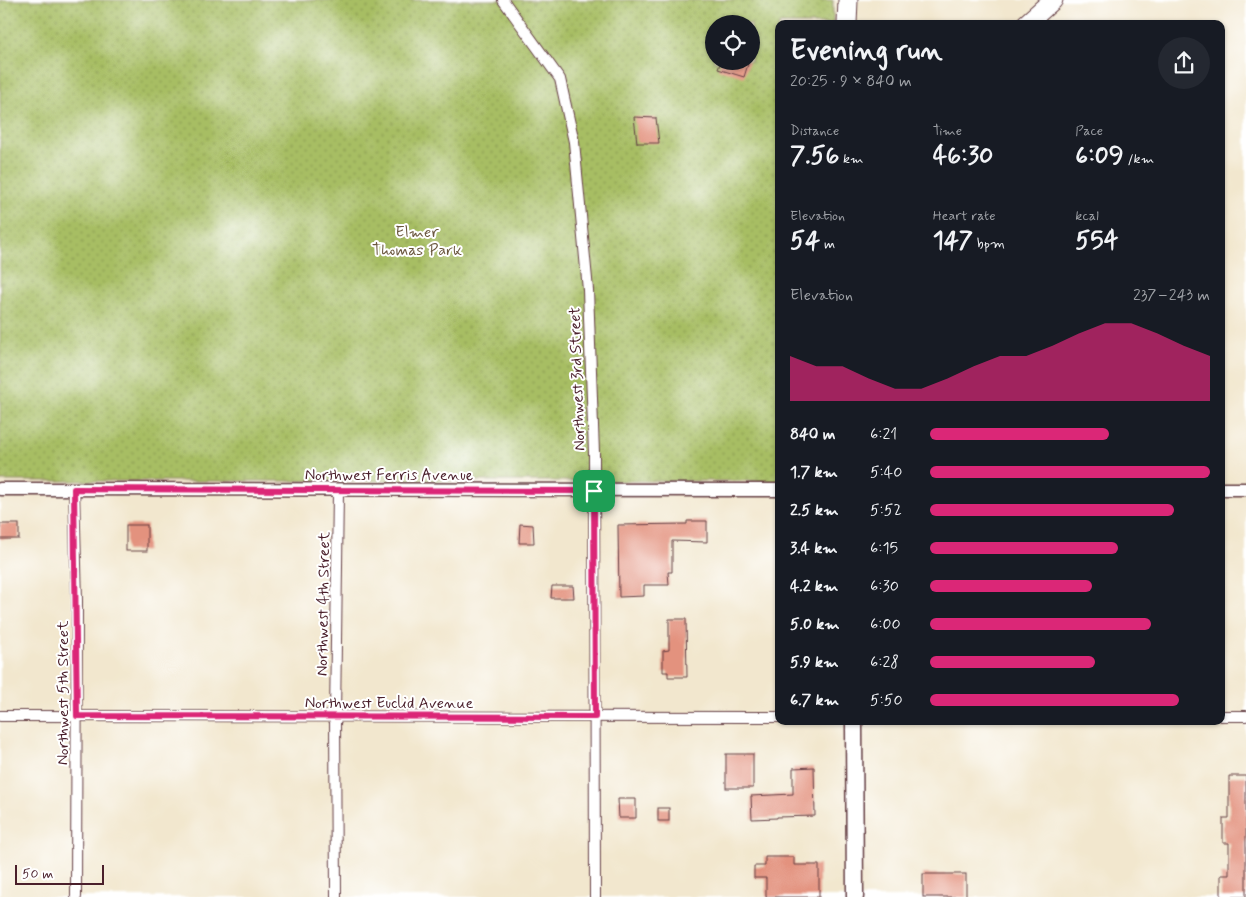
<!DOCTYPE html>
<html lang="en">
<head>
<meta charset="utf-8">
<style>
  :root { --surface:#171b24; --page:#242831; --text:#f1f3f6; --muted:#9ea1a6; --accent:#db2777 }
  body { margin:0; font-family:Mynerve,sans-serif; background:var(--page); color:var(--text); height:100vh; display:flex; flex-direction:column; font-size:19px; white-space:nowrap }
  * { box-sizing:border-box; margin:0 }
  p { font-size:16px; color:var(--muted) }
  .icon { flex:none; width:28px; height:28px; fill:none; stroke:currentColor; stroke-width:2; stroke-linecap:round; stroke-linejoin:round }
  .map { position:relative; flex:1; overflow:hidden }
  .sheet { position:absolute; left:775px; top:20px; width:450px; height:705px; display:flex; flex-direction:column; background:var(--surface); border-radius:10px; box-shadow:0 1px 4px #0004 }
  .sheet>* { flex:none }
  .buttons { position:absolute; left:705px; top:15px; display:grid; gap:10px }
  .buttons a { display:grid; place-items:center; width:55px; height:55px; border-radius:50%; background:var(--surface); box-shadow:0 1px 4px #0004; font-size:25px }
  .scale { position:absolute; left:15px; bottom:12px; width:89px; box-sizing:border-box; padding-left:5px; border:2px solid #4a1f2b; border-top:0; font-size:14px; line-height:18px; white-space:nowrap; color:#4a1f2b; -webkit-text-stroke:4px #fff; paint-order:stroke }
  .pin { position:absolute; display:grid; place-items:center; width:42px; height:42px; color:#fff; margin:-21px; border-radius:10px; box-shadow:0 2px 8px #0006 }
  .round { display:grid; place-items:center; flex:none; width:52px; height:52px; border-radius:26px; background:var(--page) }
  .headline { display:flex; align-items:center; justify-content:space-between; height:85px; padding:0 15px }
  h1 { font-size:28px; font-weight:800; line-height:38px }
  .metrics { display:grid; grid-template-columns:repeat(3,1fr); gap:8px; height:85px; padding:5px 15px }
  .metrics div { display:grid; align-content:center }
  .metrics b { font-size:25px; font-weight:800 }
  .metrics small { font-size:14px; font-weight:400 }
  .metrics p { font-size:14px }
  .chart { height:140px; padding:10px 15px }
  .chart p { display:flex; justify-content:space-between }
  .chart svg { width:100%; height:90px; margin-top:5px; fill:var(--accent); opacity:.7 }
  ul { padding:0 15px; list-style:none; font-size:16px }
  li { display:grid; grid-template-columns:80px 60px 1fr; align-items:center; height:38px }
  li i { height:12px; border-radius:6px; background:var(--accent) }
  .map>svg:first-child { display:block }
</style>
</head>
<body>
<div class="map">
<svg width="1246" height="897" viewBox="0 0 1246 897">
  <defs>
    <pattern id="park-dots" width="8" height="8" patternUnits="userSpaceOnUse" patternTransform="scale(1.25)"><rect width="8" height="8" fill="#a7be63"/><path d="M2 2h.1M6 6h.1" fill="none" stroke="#8a9a52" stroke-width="1.8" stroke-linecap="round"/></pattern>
  </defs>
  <rect width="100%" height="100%" fill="#fff"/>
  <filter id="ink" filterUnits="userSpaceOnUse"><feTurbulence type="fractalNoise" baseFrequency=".02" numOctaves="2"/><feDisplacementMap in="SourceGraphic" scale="10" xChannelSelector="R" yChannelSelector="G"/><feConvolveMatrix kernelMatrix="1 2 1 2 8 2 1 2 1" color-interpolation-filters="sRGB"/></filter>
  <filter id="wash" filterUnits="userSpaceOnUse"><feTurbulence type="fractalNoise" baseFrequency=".0096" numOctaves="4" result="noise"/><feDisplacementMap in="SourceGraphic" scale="20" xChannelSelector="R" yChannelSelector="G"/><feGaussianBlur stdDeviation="1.12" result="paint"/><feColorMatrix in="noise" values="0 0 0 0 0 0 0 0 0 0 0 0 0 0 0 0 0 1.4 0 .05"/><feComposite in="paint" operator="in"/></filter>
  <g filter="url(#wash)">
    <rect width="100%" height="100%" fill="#f2e7ce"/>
    <path fill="url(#park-dots)" stroke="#786e47" fill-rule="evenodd" d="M0,0H833V24H779V481H0ZM714,24H751V61H714Z"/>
    <g id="blocks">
      <g fill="#e3927e">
        <polygon points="721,61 749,61 744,77 718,69"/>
        <polygon points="634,117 656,118 659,143 637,143"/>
        <polygon points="687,521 707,521 707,542 672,541 672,572 668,572 669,585 644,585 644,596 619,597 618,525 687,524"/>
        <rect x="0" y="524" width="19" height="15"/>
        <polygon points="520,524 533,525 534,543 519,543"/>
        <rect x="126" y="525" width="21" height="26"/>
        <polygon points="552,586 573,586 574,598 551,598"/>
        <polygon points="669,619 686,619 687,677 668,677 668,672 663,672 663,651 669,650"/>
        <rect x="726" y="754" width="27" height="34"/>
        <polygon points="814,767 815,816 777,817 777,818 752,819 751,796 793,794 793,768"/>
        <polygon points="1229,776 1246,776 1246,897 1221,897 1221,875 1229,875 1229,843 1223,843 1223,818 1229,818"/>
        <polygon points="618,799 636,799 636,818 619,818"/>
        <rect x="658" y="808" width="11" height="13"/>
        <polygon points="765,857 794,857 794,865 819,865 819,897 766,897 766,878 754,878 754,866 765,866"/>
        <rect x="923" y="874" width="43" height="23"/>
      </g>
    </g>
  </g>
  <g filter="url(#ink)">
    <use href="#blocks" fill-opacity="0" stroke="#633d43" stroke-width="1"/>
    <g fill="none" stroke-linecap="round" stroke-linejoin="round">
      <defs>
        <g id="minor">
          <polyline points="503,0 560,79 574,142 588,290 594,453 595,897"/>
          <polyline points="74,489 77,601 76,897"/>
          <polyline points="0,716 779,717"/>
          <polyline points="1221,716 1246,716"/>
          <polyline points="336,897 335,717 338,491"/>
        </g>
        <g id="tertiary">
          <polyline points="0,489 779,490"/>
          <polyline points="1221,489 1246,489"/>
        </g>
        <polyline id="primary" points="854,721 855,897"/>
        <g id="motorway">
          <polyline points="847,24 848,0"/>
          <polyline points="1026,24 1053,0"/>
        </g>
      </defs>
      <use href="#minor" stroke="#633d43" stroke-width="12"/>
      <use href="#tertiary" stroke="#633d43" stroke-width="15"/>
      <use href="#primary" stroke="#633d43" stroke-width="19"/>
      <use href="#motorway" stroke="#633d43" stroke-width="21"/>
      <use href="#minor" stroke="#fff" stroke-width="10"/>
      <use href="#tertiary" stroke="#fff" stroke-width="12"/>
      <use href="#primary" stroke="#fff" stroke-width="16"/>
      <use href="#motorway" stroke="#fff" stroke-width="19"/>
    </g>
  </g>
  <g fill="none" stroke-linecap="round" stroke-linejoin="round" filter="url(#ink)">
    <defs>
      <polygon id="route" points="74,489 594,491 595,717 77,716"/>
    </defs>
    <use href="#route" stroke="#fff" stroke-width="10"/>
    <use href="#route" stroke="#db2777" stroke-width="6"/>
  </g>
  <g text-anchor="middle" stroke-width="4" stroke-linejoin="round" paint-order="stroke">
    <g font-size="16" fill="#6b573f" stroke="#fff">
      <text x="417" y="237">Elmer<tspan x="417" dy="18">Thomas Park</tspan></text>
    </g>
    <g font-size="16" fill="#4a1f2b" stroke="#fff">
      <text transform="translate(576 379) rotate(-92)" y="6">Northwest 3rd Street</text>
      <text x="389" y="480">Northwest Ferris Avenue</text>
      <text transform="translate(322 604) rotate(-89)" y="6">Northwest 4th Street</text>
      <text transform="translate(62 693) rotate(-90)" y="6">Northwest 5th Street</text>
      <text x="389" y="708">Northwest Euclid Avenue</text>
    </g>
  </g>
</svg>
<div class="buttons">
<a><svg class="icon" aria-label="locate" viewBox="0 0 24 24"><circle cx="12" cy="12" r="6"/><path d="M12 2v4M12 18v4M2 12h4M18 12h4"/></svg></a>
</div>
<div class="scale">50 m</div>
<div class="pin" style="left:594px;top:491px;background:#1e9e55"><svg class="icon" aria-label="arrive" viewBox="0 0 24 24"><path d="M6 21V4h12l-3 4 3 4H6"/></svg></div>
<section class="sheet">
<div class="headline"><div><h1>Evening run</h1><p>20:25 · 9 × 840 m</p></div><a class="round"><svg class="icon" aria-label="share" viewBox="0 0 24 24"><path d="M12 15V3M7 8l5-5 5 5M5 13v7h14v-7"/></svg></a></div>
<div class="metrics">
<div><p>Distance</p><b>7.56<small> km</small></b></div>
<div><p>Time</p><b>46:30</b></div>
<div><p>Pace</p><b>6:09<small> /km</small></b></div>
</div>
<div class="metrics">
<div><p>Elevation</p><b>54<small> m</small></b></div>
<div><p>Heart rate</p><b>147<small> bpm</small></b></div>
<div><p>kcal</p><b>554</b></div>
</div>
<div class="chart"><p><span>Elevation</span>237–243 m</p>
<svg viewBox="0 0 160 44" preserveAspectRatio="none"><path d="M0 44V22L10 27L20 27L30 33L40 38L50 38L60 33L70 27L80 22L90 22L100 17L110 11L120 6L130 6L140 11L150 17L160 22V44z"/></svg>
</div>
<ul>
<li><b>840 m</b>6:21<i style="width:64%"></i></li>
<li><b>1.7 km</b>5:40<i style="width:100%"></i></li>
<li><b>2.5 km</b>5:52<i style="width:87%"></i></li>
<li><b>3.4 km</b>6:15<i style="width:67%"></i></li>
<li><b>4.2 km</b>6:30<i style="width:58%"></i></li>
<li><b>5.0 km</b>6:00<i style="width:79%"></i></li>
<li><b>5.9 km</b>6:28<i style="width:59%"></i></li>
<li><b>6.7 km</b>5:50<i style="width:89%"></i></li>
</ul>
</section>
</div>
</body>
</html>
